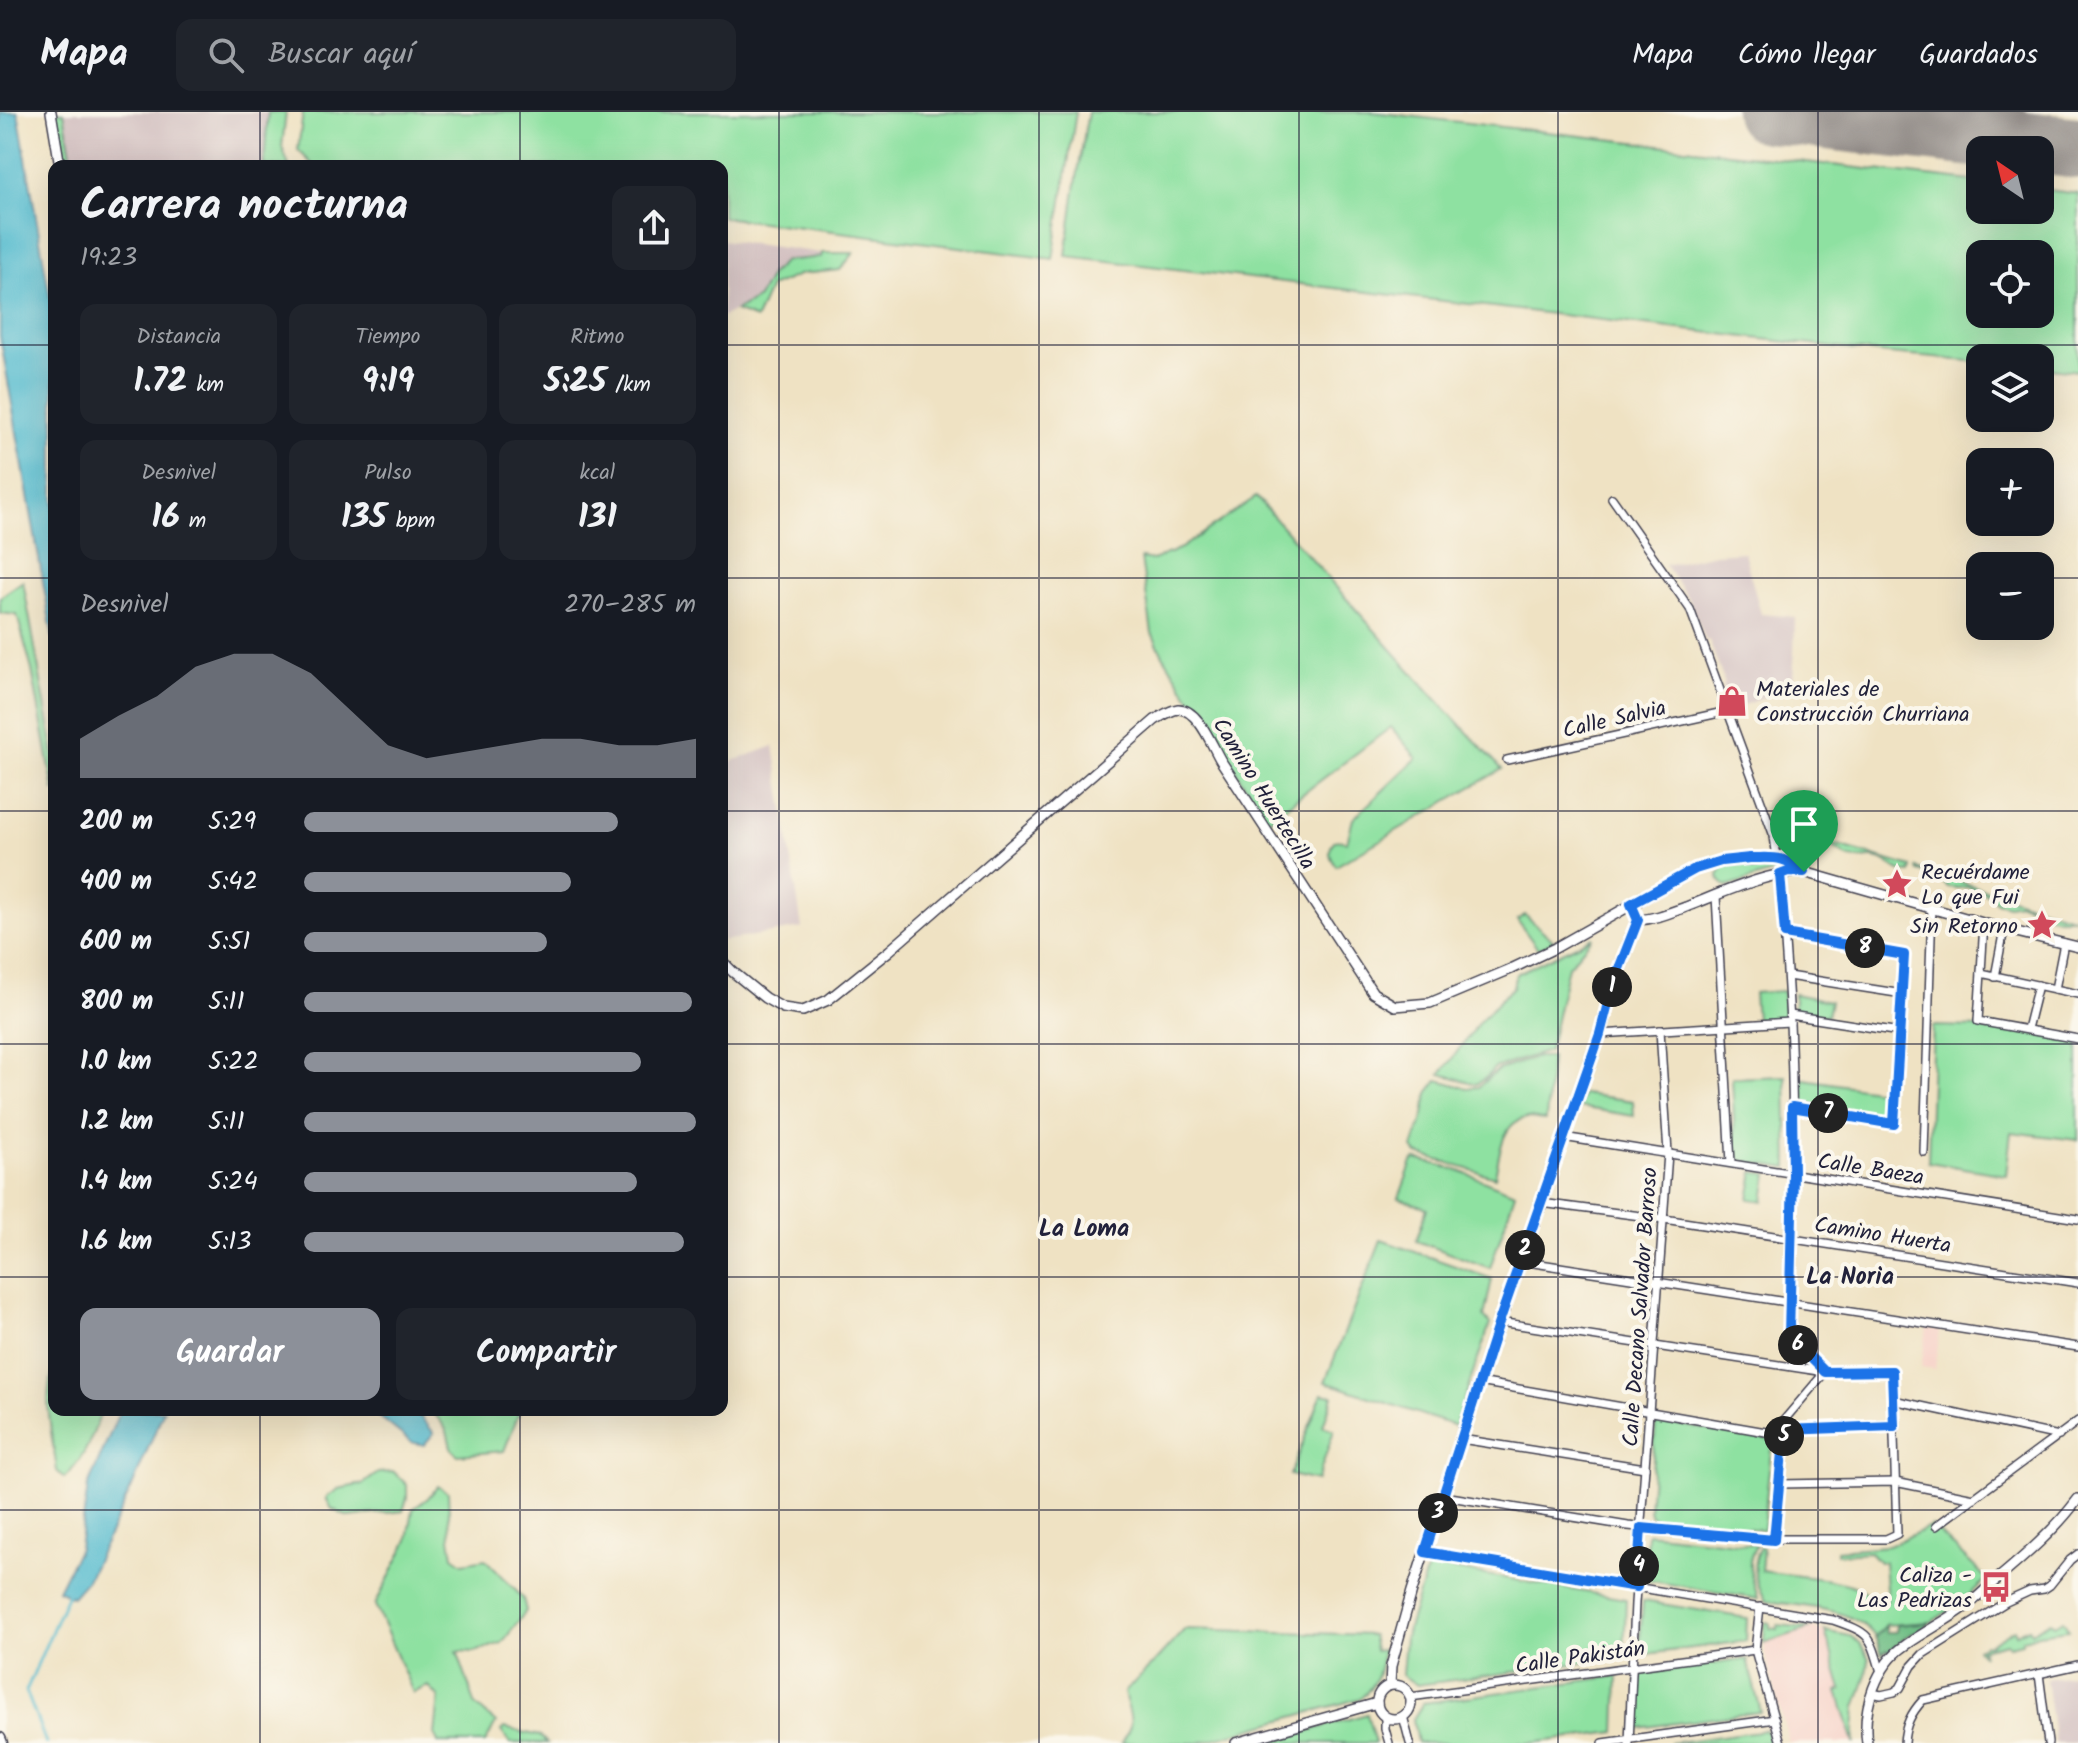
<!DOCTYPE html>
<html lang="es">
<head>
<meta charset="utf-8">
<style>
  :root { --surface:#171b24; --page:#20242c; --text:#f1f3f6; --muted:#9ea1a6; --line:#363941; --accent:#8c9099 }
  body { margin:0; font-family:Kalam,sans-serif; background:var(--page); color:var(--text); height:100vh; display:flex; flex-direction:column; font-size:30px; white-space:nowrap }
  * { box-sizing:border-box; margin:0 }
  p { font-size:26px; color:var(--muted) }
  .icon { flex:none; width:44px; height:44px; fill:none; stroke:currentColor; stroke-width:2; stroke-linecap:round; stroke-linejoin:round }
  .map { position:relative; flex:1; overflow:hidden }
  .details { position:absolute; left:48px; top:48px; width:680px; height:1256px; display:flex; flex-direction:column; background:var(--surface); border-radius:16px; box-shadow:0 8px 32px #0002 }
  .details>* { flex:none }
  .needle { width:52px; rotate:325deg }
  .buttons { position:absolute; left:1966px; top:24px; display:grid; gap:16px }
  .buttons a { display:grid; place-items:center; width:88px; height:88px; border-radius:16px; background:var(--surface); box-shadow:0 8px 32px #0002; font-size:40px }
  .pin { position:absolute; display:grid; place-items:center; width:68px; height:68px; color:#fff; margin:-82px -34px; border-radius:50% 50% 50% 0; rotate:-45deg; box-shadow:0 0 8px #0007 }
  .pin .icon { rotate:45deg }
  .km { position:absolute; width:40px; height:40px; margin:-20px; border-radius:50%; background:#222; color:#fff; font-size:22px; line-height:40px; text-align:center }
  .round { display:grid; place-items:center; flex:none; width:84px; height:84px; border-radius:16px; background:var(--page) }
  .headline { display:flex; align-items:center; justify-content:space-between; height:136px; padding:0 32px }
  h1 { font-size:44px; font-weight:700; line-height:60px }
  .metrics { display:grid; grid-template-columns:repeat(3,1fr); gap:12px; height:136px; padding:8px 32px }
  .metrics div { display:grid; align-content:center; border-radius:16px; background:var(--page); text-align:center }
  .metrics b { font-size:34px; font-weight:700 }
  .metrics small { font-size:22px; font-weight:400 }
  .metrics p { font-size:22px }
  .chart { height:224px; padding:16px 32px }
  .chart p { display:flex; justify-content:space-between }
  .chart svg { width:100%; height:144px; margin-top:8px; fill:var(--accent); opacity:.7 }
  .cta { display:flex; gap:16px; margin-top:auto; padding:16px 32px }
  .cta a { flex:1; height:92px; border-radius:16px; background:var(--accent); color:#fff; font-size:32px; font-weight:700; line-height:92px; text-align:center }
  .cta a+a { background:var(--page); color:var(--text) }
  ul { padding:0 32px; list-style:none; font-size:26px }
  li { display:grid; grid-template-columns:128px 96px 1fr; align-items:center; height:60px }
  li i { height:20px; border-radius:10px; background:var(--accent) }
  header { display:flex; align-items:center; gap:48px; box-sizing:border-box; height:112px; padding:0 40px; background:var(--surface); border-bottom:2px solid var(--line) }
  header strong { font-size:38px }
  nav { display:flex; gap:44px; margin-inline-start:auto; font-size:28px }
  .search { width:560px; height:72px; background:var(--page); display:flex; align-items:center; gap:20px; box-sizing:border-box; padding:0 28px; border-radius:16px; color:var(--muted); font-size:30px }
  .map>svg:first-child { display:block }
</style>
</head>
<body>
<header>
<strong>Mapa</strong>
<div class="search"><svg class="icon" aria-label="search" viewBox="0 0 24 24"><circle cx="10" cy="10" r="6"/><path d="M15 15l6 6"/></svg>Buscar aquí</div>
<nav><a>Mapa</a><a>Cómo llegar</a><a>Guardados</a></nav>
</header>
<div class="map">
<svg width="2078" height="1631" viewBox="0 0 2078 1631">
  <rect width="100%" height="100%" fill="#fbf7ec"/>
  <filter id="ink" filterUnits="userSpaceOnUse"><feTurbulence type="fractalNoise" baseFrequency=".0125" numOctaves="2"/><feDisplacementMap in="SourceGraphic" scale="16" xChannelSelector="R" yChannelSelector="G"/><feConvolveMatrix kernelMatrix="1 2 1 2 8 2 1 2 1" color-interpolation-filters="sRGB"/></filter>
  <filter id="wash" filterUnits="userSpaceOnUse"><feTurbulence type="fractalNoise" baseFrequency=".006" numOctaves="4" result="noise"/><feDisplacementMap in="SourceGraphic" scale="32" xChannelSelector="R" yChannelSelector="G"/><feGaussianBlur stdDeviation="1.8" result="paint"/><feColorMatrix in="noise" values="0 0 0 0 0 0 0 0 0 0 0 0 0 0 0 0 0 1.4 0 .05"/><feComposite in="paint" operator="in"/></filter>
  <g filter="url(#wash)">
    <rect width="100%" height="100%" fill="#efe2c3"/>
    <g fill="#f7d1c7">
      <polygon points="1927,1216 1940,1218 1935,1257 1921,1255"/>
      <polygon points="1767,1510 1770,1511 1770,1516 1778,1517 1778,1513 1811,1516 1849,1524 1860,1531 1866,1539 1869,1555 1856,1595 1854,1616 1855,1631 1789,1631 1765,1541 1765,1511"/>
    </g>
    <g fill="#d2bfc0">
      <polygon points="65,0 268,0 264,54 73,54"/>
      <polygon points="722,128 822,141 821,145 805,145 771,162 758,186 722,205"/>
      <polygon points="1744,440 1761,502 1795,505 1793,575 1732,597 1723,573 1725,572 1709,528 1706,529 1690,489 1665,453 1715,442"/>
      <polygon points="774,634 802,816 722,829 722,653"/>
      <polygon points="2078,1562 2078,1631 2055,1631 2046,1567"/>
    </g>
    <g fill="#8ee1a1" stroke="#58826e" stroke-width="2" fill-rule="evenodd">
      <polygon points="54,0 64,0 73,54 64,54"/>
      <polygon points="268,0 286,0 282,35 289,54 264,54"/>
      <polygon points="303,0 1076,0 1053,147 722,105 722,54 314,54 298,38"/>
      <path d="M1088,0H1373L1980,70V98H2040V77L2078,82V259L2040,255V246H1980V250L1888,242L1066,144L1074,84ZM2040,142V202H1980V142Z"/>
      <polygon points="822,141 854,141 840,158 801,162 770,175 756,207 735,199 758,186 771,162 784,149 821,145"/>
      <path d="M1256,385L1433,584L1502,657L1336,754C1330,745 1327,739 1334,729L1341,728L1347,730L1353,707L1417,646L1391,615L1267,709L1163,543L1152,521L1141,446L1153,448L1181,436Z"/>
      <polygon points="23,469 54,641 54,679 32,558 17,503 0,501 0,485"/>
      <path d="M1795,722L1912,755L1911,761C1897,761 1894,754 1882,748C1871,743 1862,749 1850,746C1843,744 1840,739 1834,736C1825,730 1813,732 1803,727L1796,737L1792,736Z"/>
      <path d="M1771,750L1791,755L1727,775C1717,769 1717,761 1725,753L1762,751L1770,752Z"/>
      <polygon points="1917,756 2074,806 2059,806 2046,803 2037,796 2019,791 2008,793 1997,790 1988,782 1967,775 1958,776 1948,775 1936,764 1918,759"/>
      <polygon points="1525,803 1554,829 1538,837 1517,808"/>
      <polygon points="1593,825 1568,854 1549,939 1494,956 1488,964 1476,972 1441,962 1479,910 1513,875 1516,862"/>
      <polygon points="1783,879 1785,907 1756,908 1754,881"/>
      <polygon points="1794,882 1830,889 1827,904 1794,899"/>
      <polygon points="1933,914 1982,915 1982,917 1988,919 1990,914 2078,930 2078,1028 2011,1020 2006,1063 1928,1050"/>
      <path d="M1537,945H1551L1546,1008C1540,1008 1533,1006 1527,1006C1501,1009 1499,1045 1495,1065L1417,1042L1413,1036L1424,1003L1428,981L1438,968L1467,976L1478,975L1498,958Z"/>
      <polygon points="1786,964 1788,1056 1736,1048 1732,966"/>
      <polygon points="1798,966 1888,980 1885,1005 1802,990"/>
      <polygon points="1583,982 1633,989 1634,1004 1578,995"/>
      <polygon points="1416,1047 1460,1059 1515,1081 1490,1156 1416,1129 1427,1096 1399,1086 1412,1050"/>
      <polygon points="1754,1060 1768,1062 1764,1089 1749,1087"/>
      <polygon points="1381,1128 1492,1167 1484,1205 1490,1212 1455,1314 1325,1270"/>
      <path d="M54,1259V1298H102C93,1322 84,1349 64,1366L57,1359C54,1333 41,1282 54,1259Z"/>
      <polygon points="1322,1282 1333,1284 1323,1314 1334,1318 1317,1369 1290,1363"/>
      <path d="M431,1298H520L504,1339L458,1343C448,1336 451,1330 447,1320C444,1312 436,1304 431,1298Z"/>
      <polygon points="1656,1309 1772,1328 1763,1418 1656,1407 1651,1404 1649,1398"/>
      <polygon points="394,1360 407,1373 407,1386 403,1399 348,1405 332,1397 326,1386 338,1377 363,1372 378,1361"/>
      <polygon points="438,1374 448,1380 450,1426 453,1444 463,1451 485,1447 523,1486 526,1499 502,1531 475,1540 457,1539 476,1594 496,1611 485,1631 438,1631 435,1623 439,1586 428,1574 413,1581 375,1493 408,1428 413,1397 428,1386"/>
      <path d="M1932,1414L1987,1467L1959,1492L1931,1510L1886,1513L1875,1525C1856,1495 1798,1494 1766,1489C1756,1470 1749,1455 1760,1435H1763L1761,1459C1784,1463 1846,1466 1863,1479C1868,1483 1872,1490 1876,1494L1880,1493L1881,1490L1887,1489L1884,1450H1879L1870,1440L1837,1442V1438L1888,1434Z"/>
      <path d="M1647,1421L1756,1433C1743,1457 1754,1464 1758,1487L1645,1468Z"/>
      <polygon points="1428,1453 1626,1487 1624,1545 1417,1573 1402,1563 1405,1526"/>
      <polygon points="1643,1489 1747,1506 1746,1529 1639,1543"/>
      <polygon points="2063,1508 2069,1518 2038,1522 2022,1528 2022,1531 2009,1534 2007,1531 1981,1537 1983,1544 1977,1536 1986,1532 1988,1533 2014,1517 2016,1522 2028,1516 2031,1520 2051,1509 2054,1513"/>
      <polygon points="1767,1510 1770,1511 1770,1516 1778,1517 1778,1513 1811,1516 1764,1531 1765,1511"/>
      <path d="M1185,1517L1372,1523L1375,1539L1383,1538C1380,1557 1376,1573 1361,1586L1199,1631H1122C1137,1606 1129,1606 1124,1580L1151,1554Z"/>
      <polygon points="1825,1519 1850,1524 1860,1531 1869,1547 1867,1563 1856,1595 1854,1616 1855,1631 1854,1631 1838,1580 1842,1578"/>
      <polygon points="1747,1547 1761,1600 1638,1616 1641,1562"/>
      <polygon points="1618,1564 1616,1620 1532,1631 1417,1631 1413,1607 1423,1591"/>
      <polygon points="1367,1602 1375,1631 1266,1631"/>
      <polygon points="504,1616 540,1624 547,1631 510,1631 501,1619"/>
      <polygon points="1766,1618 1770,1631 1669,1631"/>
    </g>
    <polygon fill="#72bf87" stroke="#4a7061" stroke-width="2" points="1931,1510 1905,1526 1889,1540 1887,1538 1882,1542 1875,1525 1886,1513 1886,1520 1896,1520 1897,1513"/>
    <g fill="#51bace" stroke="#3a6e84" stroke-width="2">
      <polygon points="0,0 18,0 54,209 54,532 0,224"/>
      <polygon points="120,1298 164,1298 131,1377 87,1468 72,1485 58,1478 79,1436 88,1374"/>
      <polygon points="371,1298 415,1298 434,1321 424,1333 411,1330"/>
    </g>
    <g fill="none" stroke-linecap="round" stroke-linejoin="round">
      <polyline stroke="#51bace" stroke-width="3" points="46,1631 26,1579 69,1479"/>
      <polyline stroke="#88827f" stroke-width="24" points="2000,0 2023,10 2078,29"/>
      <polyline stroke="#88827f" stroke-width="62" points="1766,0 2078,36"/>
    </g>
  </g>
  <g filter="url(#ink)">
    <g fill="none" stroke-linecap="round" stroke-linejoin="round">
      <defs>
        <g id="minor">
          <polyline points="1612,386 1690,497 1774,724 1777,746"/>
          <polyline points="1507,648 1728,599"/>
          <path d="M1780,762C1785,831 1791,900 1792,968C1794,1054 1792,1139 1789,1224L1823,1258"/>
          <polyline points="1716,784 1731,1051"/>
          <polyline points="1984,811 1978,909 2078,927"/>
          <polyline points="1785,822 1904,843 1894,1012 1792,995"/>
          <polyline points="1981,861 2078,882"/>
          <polyline points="1788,864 1903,882"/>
          <polyline points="1995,865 2004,817"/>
          <polyline points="2055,877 2064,831"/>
          <polyline points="1790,903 1900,920"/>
          <polyline points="2027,917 2038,873"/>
          <polyline points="1600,922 1790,910"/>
          <polyline points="1563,1025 2078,1107"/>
          <polyline points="1924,1040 1932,795"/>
          <polyline points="1541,1091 1664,1107 2078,1171"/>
          <polyline points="1521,1149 2078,1235"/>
          <polyline points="1479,1270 1766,1320 1795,1317 1894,1314"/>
          <polyline points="1893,1288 2059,1324"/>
          <polyline points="1461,1327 1645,1356"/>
          <polyline points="1780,1372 1895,1370 1974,1386"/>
          <polyline points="1444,1384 1628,1414 1762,1427 1886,1427 1897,1422 1892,1259 1825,1260 1499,1210"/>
          <polyline points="1936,1414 2078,1309"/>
          <polyline points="1774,1428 1785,1307 1825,1260"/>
          <path d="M1425,1440L1833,1508C1870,1521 1870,1522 1881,1560"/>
          <polyline points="1760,1495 1755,1538 1781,1631"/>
          <polyline points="2039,1562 2048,1631"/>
          <polyline points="1872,1581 1881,1583 1894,1580 1900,1576 1912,1554 1923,1542 2006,1490 2030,1479 2044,1477 2050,1473 2070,1448 2078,1442"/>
          <polyline points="1410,1585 1755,1538"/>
          <polyline points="1385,1604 1385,1617 1389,1631"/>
          <polyline points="1403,1604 1410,1631"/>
          <polyline points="1603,1631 1775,1607"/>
          <polyline points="1629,1631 1635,1491 1668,1041 1660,918"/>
          <path d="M1904,1631C1905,1613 1911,1601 1923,1588L2078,1553"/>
        </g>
        <g id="tertiary">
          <polyline points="51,0 60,54"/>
          <path d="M1638,808C1655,807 1669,801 1686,795C1720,782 1769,759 1804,760L2004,817L2078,835"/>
          <path d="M722,849L733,860L765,886L783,896L803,899L828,888L889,839L1155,608C1162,604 1170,598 1178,597C1198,596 1212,634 1221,649L1373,881L1395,894L1430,891L1511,857L1555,836L1695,757L1721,749L1777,746L1789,748L1804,760"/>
          <polyline points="1390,1573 1391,1554 1412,1479 1479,1270 1600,922 1613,872 1638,808"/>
          <circle cx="1394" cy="1590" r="17"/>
          <polyline points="1236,1631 1377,1591"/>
          <path d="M1867,1631C1862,1596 1876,1553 1906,1533C1926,1519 1948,1508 1968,1493C1977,1486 1986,1477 1995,1469C2025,1444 2055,1418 2078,1387"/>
        </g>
        <polyline id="secondary" points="0,1626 2,1631"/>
      </defs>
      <use href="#minor" stroke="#413f4f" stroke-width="10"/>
      <use href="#tertiary" stroke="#413f4f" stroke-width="12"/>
      <use href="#secondary" stroke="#413f4f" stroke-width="13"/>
      <use href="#minor" stroke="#fff" stroke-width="7"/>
      <use href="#tertiary" stroke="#fff" stroke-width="9"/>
      <use href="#secondary" stroke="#fff" stroke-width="10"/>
    </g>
  </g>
  <g fill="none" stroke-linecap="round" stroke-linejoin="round" filter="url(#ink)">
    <defs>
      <path id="route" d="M1750,746C1776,746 1782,743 1804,760L1788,759L1780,762L1785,822L1904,843L1894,1012L1792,995L1793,1061L1789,1224L1825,1260L1892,1259L1894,1314L1784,1318L1774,1428L1641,1416L1637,1475L1425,1440L1499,1210L1600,922L1613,872L1638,808L1631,792L1695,757L1721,749Z"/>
    </defs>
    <use href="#route" stroke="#fff" stroke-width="16"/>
    <use href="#route" stroke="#1a73e8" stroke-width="10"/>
  </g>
  <path fill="none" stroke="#22223b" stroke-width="2" stroke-opacity="0.55" d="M260,0V54M520,0V54M779,0V1631M1039,0V1631M1299,0V1631M1558,0V1631M1818,0V1631M0,233H54M722,233H2078M0,466H54M722,466H1980M2040,466H2078M0,699H54M722,699H2078M0,932H54M722,932H2078M0,1165H54M722,1165H2078M260,1298V1631M520,1298V1631M0,1398H2078"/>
  <defs>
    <symbol id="shop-bare" viewBox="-9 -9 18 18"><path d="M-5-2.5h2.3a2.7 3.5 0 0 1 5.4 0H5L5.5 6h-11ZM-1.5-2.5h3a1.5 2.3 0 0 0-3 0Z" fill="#d1495b" stroke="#fbf7ec" stroke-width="2.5" paint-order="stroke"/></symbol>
    <symbol id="sight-bare" viewBox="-9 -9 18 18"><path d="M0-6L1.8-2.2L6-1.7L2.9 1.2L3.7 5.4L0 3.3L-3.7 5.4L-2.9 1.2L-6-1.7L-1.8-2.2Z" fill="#d1495b" stroke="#fbf7ec" stroke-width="2.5" paint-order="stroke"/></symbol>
    <symbol id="bus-bare" viewBox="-9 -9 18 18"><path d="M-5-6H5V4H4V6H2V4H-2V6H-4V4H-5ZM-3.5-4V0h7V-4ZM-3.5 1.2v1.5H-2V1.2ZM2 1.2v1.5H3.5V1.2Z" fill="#d1495b" stroke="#fbf7ec" stroke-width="2.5" paint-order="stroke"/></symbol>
  </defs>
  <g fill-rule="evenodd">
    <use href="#shop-bare" x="1710" y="567" width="44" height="44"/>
    <use href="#sight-bare" x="1875" y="750" width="44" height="44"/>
    <use href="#sight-bare" x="2020" y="791" width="44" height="44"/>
    <use href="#bus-bare" x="1974" y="1453" width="44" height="44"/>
  </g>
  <g text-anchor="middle" stroke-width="8" stroke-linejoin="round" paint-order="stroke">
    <g font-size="22" fill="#22223b" stroke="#fbf7ec" text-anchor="start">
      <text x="1756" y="584">Materiales de<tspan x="1756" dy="25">Construcción Churriana</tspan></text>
      <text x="1921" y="767">Recuérdame<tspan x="1921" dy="25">Lo que Fui</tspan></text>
      <text x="2018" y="821" text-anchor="end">Sin Retorno</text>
      <text x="1972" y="1470" text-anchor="end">Caliza -<tspan x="1972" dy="25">Las Pedrizas</tspan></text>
    </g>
    <g font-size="22" fill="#22223b" stroke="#fbf7ec">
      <text transform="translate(1614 606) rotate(-13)" y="8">Calle Salvia</text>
      <text transform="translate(1265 681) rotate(58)" y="8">Camino Huertecilla</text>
      <text transform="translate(1871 1056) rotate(9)" y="8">Calle Baeza</text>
      <text transform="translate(1883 1122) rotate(9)" y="8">Camino Huerta</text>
      <text transform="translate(1639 1195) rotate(-86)" y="8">Calle Decano Salvador Barroso</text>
      <text transform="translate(1580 1544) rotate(-8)" y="8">Calle Pakistán</text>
    </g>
    <g font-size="24" font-weight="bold" fill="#22223b" stroke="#fbf7ec">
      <text x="1084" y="1124">La Loma</text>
      <text x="1850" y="1172">La Noria</text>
    </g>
  </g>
</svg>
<div class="buttons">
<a><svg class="needle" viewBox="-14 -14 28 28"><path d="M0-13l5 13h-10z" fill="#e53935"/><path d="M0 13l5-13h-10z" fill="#9ea1a6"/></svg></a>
<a><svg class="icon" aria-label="locate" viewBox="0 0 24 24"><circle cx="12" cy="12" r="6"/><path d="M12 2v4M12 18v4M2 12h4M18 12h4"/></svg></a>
<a><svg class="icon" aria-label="layers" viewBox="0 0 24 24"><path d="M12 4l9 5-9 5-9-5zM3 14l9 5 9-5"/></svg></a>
<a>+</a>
<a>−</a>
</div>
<div class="pin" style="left:1804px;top:760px;background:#1e9e55"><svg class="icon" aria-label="arrive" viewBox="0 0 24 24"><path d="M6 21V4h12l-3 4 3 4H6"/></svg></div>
<b class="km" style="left:1612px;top:875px">1</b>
<b class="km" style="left:1525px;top:1138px">2</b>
<b class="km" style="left:1438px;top:1401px">3</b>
<b class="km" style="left:1639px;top:1454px">4</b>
<b class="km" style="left:1784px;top:1324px">5</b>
<b class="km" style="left:1798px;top:1233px">6</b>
<b class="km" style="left:1828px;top:1001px">7</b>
<b class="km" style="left:1865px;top:836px">8</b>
<section class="details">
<div class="headline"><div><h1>Carrera nocturna</h1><p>19:23</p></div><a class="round"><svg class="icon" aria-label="share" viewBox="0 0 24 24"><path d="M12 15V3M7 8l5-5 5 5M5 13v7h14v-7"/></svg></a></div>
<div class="metrics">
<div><p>Distancia</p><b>1.72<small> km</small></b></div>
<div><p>Tiempo</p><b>9:19</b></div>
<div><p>Ritmo</p><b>5:25<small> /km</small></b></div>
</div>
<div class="metrics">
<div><p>Desnivel</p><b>16<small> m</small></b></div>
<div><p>Pulso</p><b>135<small> bpm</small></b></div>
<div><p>kcal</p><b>131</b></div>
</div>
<div class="chart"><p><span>Desnivel</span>270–285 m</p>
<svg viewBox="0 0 160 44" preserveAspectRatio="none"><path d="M0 44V32L10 25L20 19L30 10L40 6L50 6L60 12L70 23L80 34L90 38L100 36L110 34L120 32L130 32L140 34L150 34L160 32V44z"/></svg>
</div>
<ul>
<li><b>200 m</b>5:29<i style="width:80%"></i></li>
<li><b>400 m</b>5:42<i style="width:68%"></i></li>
<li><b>600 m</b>5:51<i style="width:62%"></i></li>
<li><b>800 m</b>5:11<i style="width:99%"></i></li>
<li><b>1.0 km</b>5:22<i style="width:86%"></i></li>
<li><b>1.2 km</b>5:11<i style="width:100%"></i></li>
<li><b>1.4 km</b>5:24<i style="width:85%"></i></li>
<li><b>1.6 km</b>5:13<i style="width:97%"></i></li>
</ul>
<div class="cta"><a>Guardar</a><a>Compartir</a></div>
</section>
</div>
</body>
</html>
